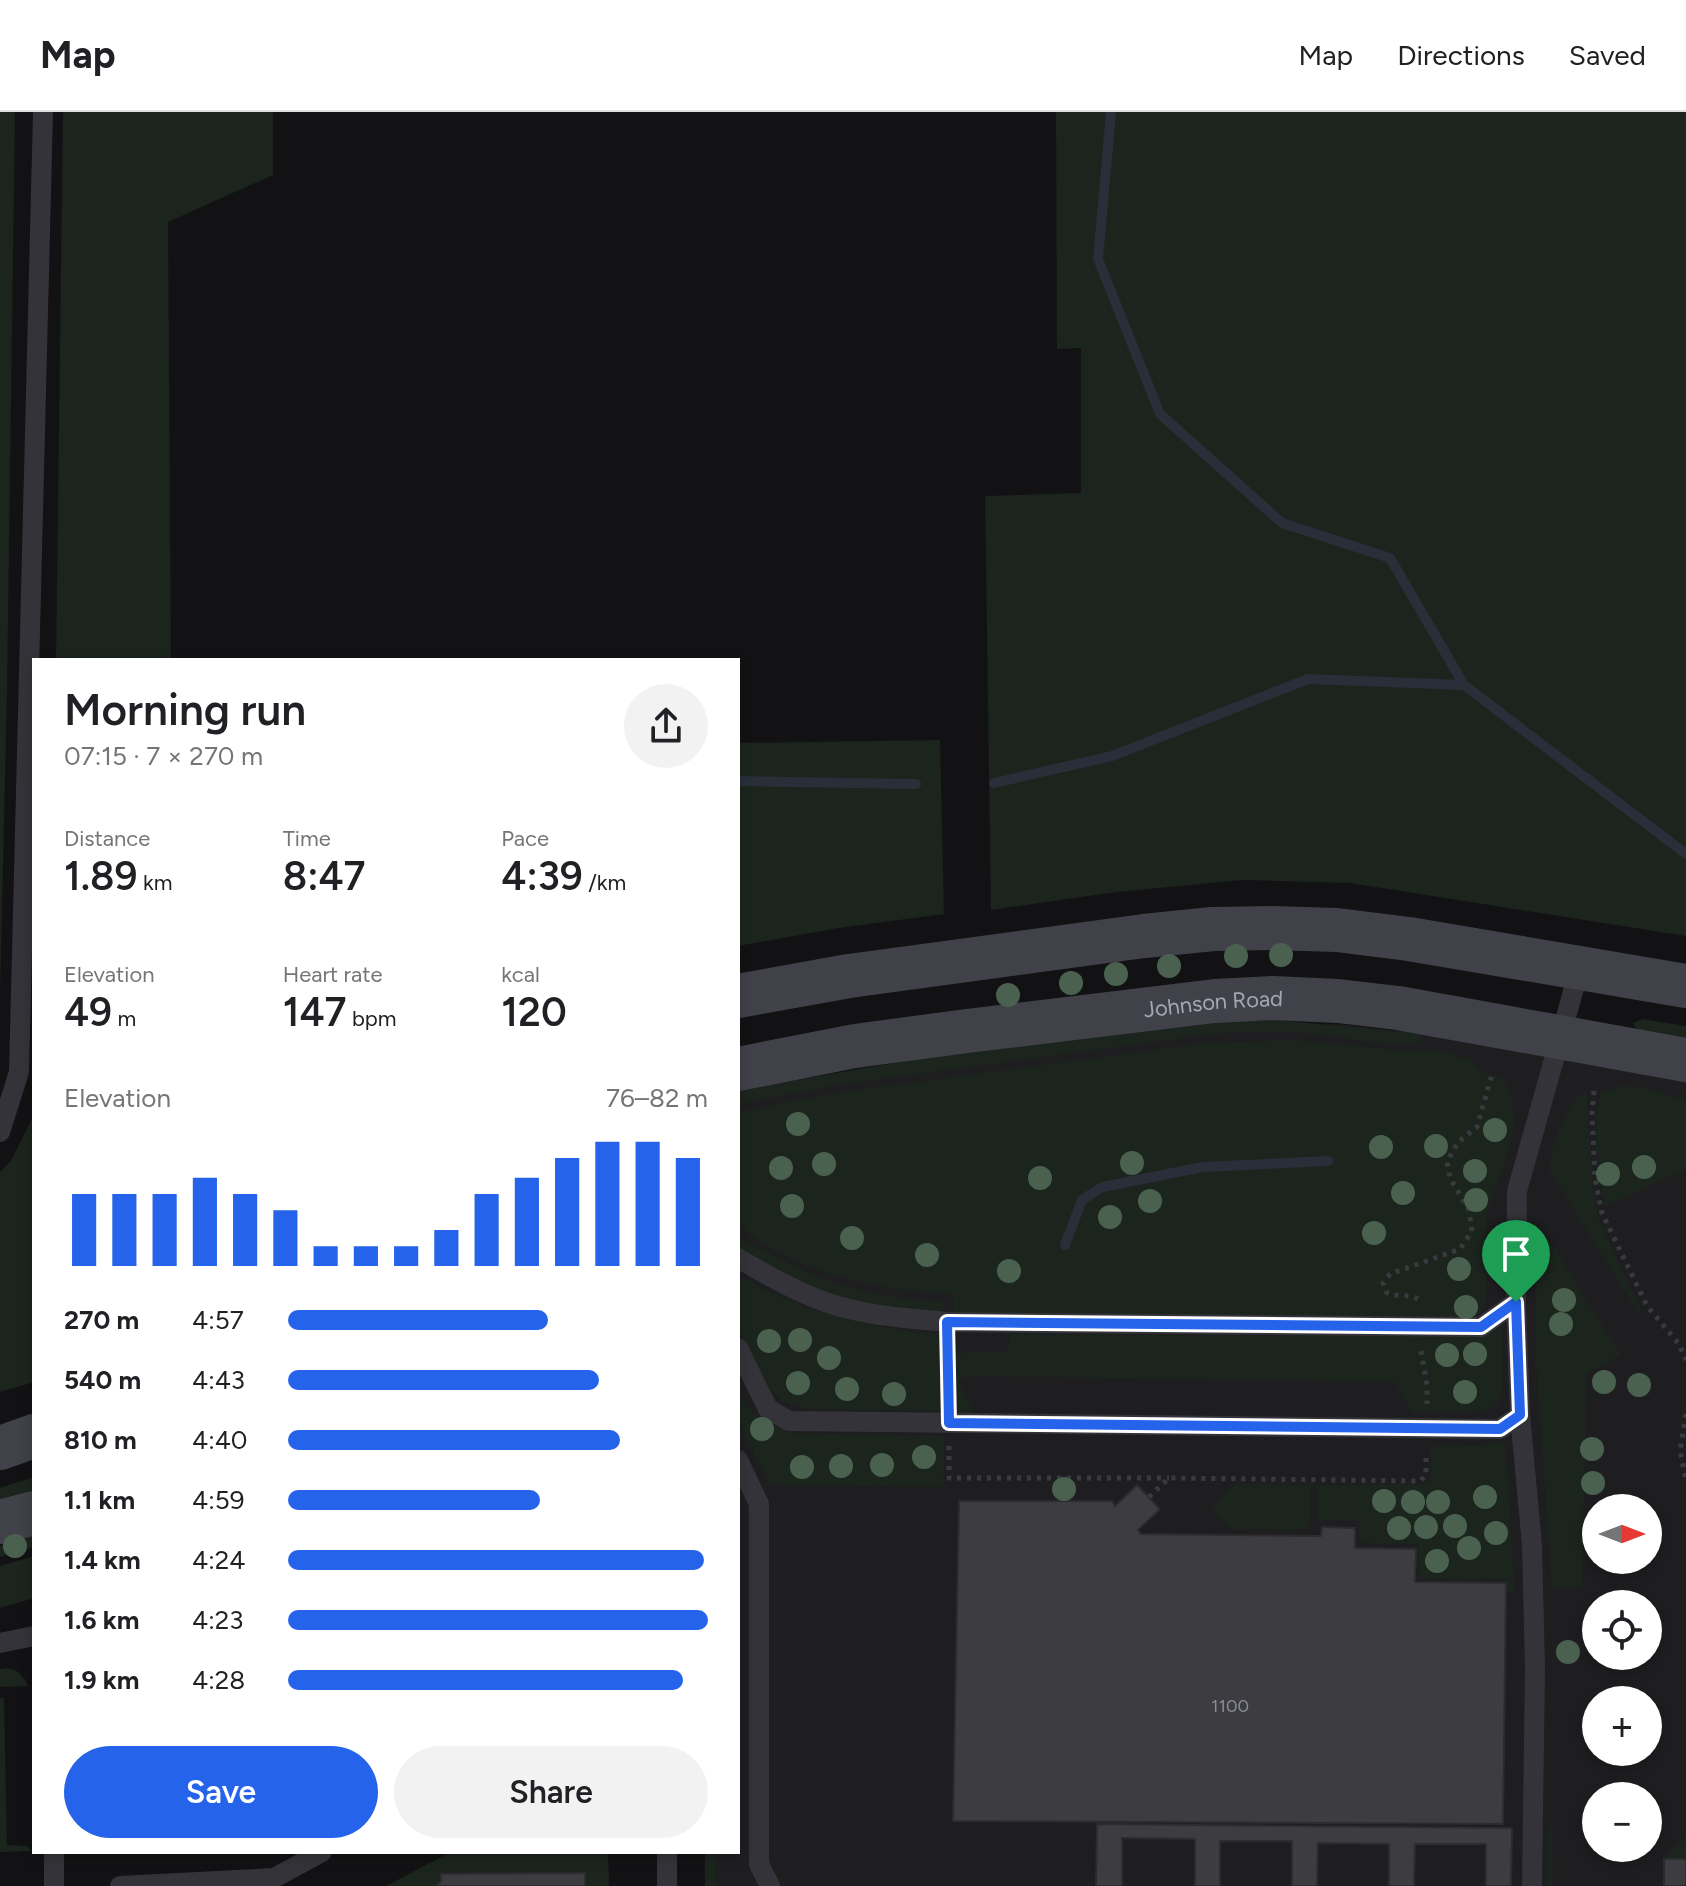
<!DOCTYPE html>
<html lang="en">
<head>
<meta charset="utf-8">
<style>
  :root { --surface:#fff; --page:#f2f2f2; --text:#202124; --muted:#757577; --line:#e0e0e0; --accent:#2563eb }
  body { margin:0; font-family:Figtree,sans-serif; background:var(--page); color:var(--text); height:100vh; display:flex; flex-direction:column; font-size:30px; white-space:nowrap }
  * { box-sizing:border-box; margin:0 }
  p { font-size:26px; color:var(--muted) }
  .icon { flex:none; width:44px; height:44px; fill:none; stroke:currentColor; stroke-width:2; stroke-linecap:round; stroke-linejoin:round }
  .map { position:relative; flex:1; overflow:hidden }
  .side { position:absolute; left:32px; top:546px; width:708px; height:1196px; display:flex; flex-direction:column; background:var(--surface); border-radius:0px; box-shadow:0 4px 12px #0003 }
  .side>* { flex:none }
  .needle { width:52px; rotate:90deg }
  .buttons { position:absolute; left:1582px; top:1382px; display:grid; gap:16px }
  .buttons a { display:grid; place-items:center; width:80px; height:80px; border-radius:50%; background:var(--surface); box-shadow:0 4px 12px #0003; font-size:40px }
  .pin { position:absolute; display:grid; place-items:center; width:68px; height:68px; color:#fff; margin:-82px -34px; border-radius:50% 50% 50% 0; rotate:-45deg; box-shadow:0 0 8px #0007 }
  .pin .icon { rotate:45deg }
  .round { display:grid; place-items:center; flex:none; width:84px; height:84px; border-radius:42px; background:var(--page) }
  .head { display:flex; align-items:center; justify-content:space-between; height:136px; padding:0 32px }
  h1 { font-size:44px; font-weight:600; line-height:60px }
  .figures { display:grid; grid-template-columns:repeat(3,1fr); gap:12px; height:136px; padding:8px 32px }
  .figures div { display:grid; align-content:center }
  .figures b { font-size:40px; font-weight:600 }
  .figures small { font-size:22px; font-weight:400 }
  .figures p { font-size:22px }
  .chart { height:224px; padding:16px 32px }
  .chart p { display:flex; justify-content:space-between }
  .chart svg { width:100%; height:144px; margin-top:8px; stroke:var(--accent); stroke-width:6 }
  .action { display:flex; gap:16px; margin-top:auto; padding:16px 32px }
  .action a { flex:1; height:92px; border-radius:48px; background:var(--accent); color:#fff; font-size:32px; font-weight:600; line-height:92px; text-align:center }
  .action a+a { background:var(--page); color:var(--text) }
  ul { padding:0 32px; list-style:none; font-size:26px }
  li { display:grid; grid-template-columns:128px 96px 1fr; align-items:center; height:60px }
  li i { height:20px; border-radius:10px; background:var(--accent) }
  header { display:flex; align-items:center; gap:48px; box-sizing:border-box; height:112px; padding:0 40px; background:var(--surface); border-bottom:2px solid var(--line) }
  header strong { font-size:38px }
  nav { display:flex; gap:44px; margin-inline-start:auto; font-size:28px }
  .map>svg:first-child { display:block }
</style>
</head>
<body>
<header>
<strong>Map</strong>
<nav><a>Map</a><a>Directions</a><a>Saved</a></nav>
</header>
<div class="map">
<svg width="1686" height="1774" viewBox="0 0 1686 1774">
  <rect width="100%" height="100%" fill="#121214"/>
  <path fill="#1e1e21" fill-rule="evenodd" d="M1338,912L1417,921L1686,967V1774H715V1740H738V979L1120,918ZM1596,1396H1648V1448H1596ZM1596,1492H1648V1544H1596ZM1596,1588H1648V1640H1596ZM1596,1684H1648V1736H1596Z"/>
  <g fill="#1c241e">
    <polygon points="0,0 15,0 7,580 0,882"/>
    <polygon points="63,0 273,0 273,63 168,110 171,548 56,548"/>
    <polygon points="1056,0 1686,0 1686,824 1350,771 1242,768 1116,780 991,798 985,384 1081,381 1081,236 1057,237"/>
    <polygon points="940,628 944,802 839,816 738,834 738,631"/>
    <path d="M1257,906L1421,922L1420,930C1397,937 1341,924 1314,922C1280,919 1246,920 1212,922L838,973L738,992L739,978L922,946Z"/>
    <polygon points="1643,907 1686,914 1686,927 1637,918 1633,911"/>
    <path d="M1293,928L1406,939L1428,937L1451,941L1473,950L1489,964L1503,965L1512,985L1514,1015L1510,1035L1487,1099L1486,1193L1477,1205L953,1201V1182C876,1178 800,1163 738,1113V1000L827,982L1206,931Z"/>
    <path d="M1620,974L1643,975L1686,989V1057L1605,1094C1597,1058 1592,1019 1600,982Z"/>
    <path d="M1587,978L1592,1071L1599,1108L1641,1197L1639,1202L1549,1058C1550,1035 1566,990 1587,978Z"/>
    <polygon points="34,1003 34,1270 0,1280 0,1060 11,1049"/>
    <path d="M738,1124C805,1166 865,1185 944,1190V1201C893,1196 839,1191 792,1168C774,1159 756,1147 738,1137Z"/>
    <polygon points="1543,1125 1548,1126 1621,1243 1587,1261 1582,1476 1552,1477 1535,1232 1537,1128"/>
    <path d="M738,1163C802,1201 870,1216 943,1222V1299L805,1297L781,1289L768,1274L738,1216Z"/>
    <polygon points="1500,1214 1502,1217 1501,1284 1498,1292 1486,1299 1412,1301 1395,1270 968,1264 958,1269 972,1296 971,1301 951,1301 949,1241 1008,1240 1010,1222 1465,1225 1484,1224"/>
    <path d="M738,1280C751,1305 768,1315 794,1321L944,1324L943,1375L770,1373L738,1311Z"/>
    <polygon points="1502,1329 1505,1331 1515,1479 1506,1480 1506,1468 1419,1467 1418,1432 1359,1431 1359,1409 1318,1408 1317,1373 1430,1372 1431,1333 1481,1334"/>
    <polygon points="34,1365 34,1380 0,1391 0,1376"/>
    <polygon points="1236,1371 1310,1373 1310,1414 1305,1415 1304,1418 1231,1417 1211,1397"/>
    <polygon points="34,1423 34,1435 0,1445 0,1434"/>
    <polygon points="34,1444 34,1486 0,1496 0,1454"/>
    <path d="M7,1556C18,1558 23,1563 28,1574L0,1575V1557Z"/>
    <polygon points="0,1586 4,1586 7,1733 27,1734 31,1739 0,1740"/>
    <polygon points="1548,1714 1552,1714 1553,1774 1548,1774"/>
    <polygon points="1686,1723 1686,1747 1664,1747"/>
    <polygon points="451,1740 608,1740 609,1774 585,1774 585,1761 441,1762 441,1769 436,1774 386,1774"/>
    <rect x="705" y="1740" width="10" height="34"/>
  </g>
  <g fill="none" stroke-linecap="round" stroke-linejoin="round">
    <g stroke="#282f38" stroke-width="10">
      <polyline points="1111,0 1098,147 1160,302 1282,411 1390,446 1464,573 1686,742"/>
      <polyline points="738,669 916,672"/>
      <polyline points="994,671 1112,644 1308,567 1464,573"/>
      <polyline points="1065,1133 1082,1088 1102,1075 1203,1055 1328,1049"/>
    </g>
  </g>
  <g fill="#3c3c41" stroke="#2c2c30" stroke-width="2">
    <polygon points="1137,1373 1160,1397 1138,1418 1141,1422 1321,1424 1322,1415 1355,1416 1355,1436 1416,1437 1415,1470 1506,1471 1503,1712 953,1709 959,1389 1112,1389 1115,1394"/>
    <polygon points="1097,1712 1512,1716 1511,1774 1486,1774 1486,1732 1415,1732 1414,1774 1389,1774 1389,1732 1318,1731 1317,1774 1292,1774 1292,1729 1220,1729 1220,1774 1195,1774 1195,1727 1122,1726 1122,1774 1096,1774"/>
    <rect x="1664" y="1747" width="22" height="27"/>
    <polygon points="585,1761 585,1774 436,1774 441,1769 441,1762"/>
  </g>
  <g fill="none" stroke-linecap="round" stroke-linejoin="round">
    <g stroke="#393a40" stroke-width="5" stroke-dasharray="4 6" stroke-linecap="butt">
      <polyline points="1594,979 1592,1002 1595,1067 1602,1101 1647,1194 1679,1232 1686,1248"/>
      <path d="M1418,1187C1408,1181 1396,1186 1386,1180L1383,1171L1390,1162L1460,1137L1472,1119L1469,1098L1450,1066L1447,1050L1458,1030L1477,1015L1493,959"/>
      <polyline points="947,1234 948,1284"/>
      <polyline points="1421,1239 1427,1273 1427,1292"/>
      <polyline points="1686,1302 1680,1339 1686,1367"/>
      <polyline points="949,1334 949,1366 1169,1366"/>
      <polyline points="1149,1385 1169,1366 1420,1369 1426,1363 1426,1342"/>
    </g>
    <g stroke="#333339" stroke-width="20">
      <polyline points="0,1020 19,960 43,0"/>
      <path d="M738,1146C766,1163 796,1180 828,1191C866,1204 907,1206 947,1210L1481,1215L1516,1190"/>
      <polyline points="738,1236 768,1297 789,1309 1500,1317 1520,1303"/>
      <polyline points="738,1348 759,1392 759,1752 770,1774"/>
      <polyline points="0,1531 34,1524"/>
      <polyline points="54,1740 54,1774"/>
      <polyline points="667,1740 667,1774"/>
      <polyline points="120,1774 274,1766 322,1740"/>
      <polyline points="1532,1774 1535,1557 1532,1433 1520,1303 1516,1190 1517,1079 1580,855"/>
    </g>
    <g stroke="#414249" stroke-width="44">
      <polyline points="738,884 849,864 1144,824 1213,817 1272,816 1337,818 1409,827 1686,874"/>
      <path id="s1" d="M738,957L855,934L967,919L1215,889L1273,886L1338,889L1398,896L1686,948"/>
      <polyline points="0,1336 34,1324"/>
      <polyline points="0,1410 34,1401"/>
    </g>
  </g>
  <g fill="#4b6150">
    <circle cx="1281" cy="843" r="12"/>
    <circle cx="1236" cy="844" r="12"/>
    <circle cx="1169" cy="854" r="12"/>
    <circle cx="1116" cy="862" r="12"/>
    <circle cx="1071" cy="871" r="12"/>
    <circle cx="1008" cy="883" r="12"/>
    <circle cx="798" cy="1012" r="12"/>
    <circle cx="1495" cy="1018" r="12"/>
    <circle cx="1436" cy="1034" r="12"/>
    <circle cx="1381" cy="1035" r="12"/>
    <circle cx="1132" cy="1051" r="12"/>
    <circle cx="824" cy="1052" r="12"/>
    <circle cx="1644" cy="1055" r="12"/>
    <circle cx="781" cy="1056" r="12"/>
    <circle cx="1475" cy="1059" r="12"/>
    <circle cx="1608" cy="1062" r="12"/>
    <circle cx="1040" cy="1066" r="12"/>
    <circle cx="1403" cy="1081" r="12"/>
    <circle cx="1476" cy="1088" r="12"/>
    <circle cx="1150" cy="1089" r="12"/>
    <circle cx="792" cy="1094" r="12"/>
    <circle cx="1110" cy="1105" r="12"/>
    <circle cx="1374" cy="1121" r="12"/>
    <circle cx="852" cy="1126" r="12"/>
    <circle cx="927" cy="1143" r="12"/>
    <circle cx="1459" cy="1157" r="12"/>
    <circle cx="1009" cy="1159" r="12"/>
    <circle cx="1564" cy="1188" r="12"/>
    <circle cx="1466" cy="1195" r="12"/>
    <circle cx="1561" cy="1212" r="12"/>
    <circle cx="800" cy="1228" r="12"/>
    <circle cx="769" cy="1229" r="12"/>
    <circle cx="1475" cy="1242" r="12"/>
    <circle cx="1447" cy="1243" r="12"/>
    <circle cx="829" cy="1246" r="12"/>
    <circle cx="1604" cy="1270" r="12"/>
    <circle cx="798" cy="1271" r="12"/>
    <circle cx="1639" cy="1273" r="12"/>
    <circle cx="847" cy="1277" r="12"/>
    <circle cx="1465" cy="1280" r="12"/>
    <circle cx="894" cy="1282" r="12"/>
    <circle cx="762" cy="1317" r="12"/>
    <circle cx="1592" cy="1337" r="12"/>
    <circle cx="924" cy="1345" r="12"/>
    <circle cx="882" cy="1353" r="12"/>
    <circle cx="841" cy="1354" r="12"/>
    <circle cx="802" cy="1355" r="12"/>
    <circle cx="1593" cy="1371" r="12"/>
    <circle cx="1064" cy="1377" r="12"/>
    <circle cx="1485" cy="1385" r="12"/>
    <circle cx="1384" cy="1389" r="12"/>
    <circle cx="1413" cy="1390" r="12"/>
    <circle cx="1438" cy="1390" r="12"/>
    <circle cx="1455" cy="1414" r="12"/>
    <circle cx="1426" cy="1415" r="12"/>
    <circle cx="1399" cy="1416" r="12"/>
    <circle cx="1496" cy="1421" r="12"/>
    <circle cx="15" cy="1434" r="12"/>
    <circle cx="1469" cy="1436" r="12"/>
    <circle cx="1437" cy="1449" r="12"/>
    <circle cx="1568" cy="1540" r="12"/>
  </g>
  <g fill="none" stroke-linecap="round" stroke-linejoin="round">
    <defs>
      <polygon id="route" points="1516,1190 1520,1303 1500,1317 949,1311 947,1210 1481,1215"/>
    </defs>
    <use href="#route" stroke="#fff" stroke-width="16"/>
    <use href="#route" stroke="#2563eb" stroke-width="10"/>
  </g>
  <g text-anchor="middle" stroke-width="8" stroke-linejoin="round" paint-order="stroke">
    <g font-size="18" fill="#898c98">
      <text x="1230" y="1600">1100</text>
    </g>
    <g font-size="22" fill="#a3a6b5" stroke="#0d0d0f">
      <text dy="8" stroke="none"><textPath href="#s1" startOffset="480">Johnson Road</textPath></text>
    </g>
  </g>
</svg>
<div class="buttons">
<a><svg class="needle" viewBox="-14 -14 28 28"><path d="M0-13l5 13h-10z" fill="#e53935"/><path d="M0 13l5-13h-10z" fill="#757577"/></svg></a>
<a><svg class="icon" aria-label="locate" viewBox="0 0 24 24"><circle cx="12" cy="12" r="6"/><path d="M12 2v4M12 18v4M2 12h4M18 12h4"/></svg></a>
<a>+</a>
<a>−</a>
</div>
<div class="pin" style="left:1516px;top:1190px;background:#1e9e55"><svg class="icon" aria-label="arrive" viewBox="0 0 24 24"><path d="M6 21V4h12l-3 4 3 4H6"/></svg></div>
<section class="side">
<div class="head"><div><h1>Morning run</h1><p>07:15 · 7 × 270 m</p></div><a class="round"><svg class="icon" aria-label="share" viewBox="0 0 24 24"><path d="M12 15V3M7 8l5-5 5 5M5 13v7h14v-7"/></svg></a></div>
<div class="figures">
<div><p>Distance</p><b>1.89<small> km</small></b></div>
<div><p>Time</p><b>8:47</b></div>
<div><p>Pace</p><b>4:39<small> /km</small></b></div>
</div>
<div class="figures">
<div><p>Elevation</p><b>49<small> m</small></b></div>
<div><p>Heart rate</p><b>147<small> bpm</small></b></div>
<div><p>kcal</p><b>120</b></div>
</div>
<div class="chart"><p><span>Elevation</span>76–82 m</p>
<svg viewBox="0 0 160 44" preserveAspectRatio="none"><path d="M5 44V22M15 44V22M25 44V22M35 44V17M45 44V22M55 44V27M65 44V38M75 44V38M85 44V38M95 44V33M105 44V22M115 44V17M125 44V11M135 44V6M145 44V6M155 44V11"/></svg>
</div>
<ul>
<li><b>270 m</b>4:57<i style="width:62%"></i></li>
<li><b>540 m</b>4:43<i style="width:74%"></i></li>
<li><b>810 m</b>4:40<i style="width:79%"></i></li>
<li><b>1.1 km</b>4:59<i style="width:60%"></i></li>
<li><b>1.4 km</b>4:24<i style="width:99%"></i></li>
<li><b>1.6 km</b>4:23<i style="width:100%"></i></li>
<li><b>1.9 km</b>4:28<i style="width:94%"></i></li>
</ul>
<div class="action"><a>Save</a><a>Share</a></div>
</section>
</div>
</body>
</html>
